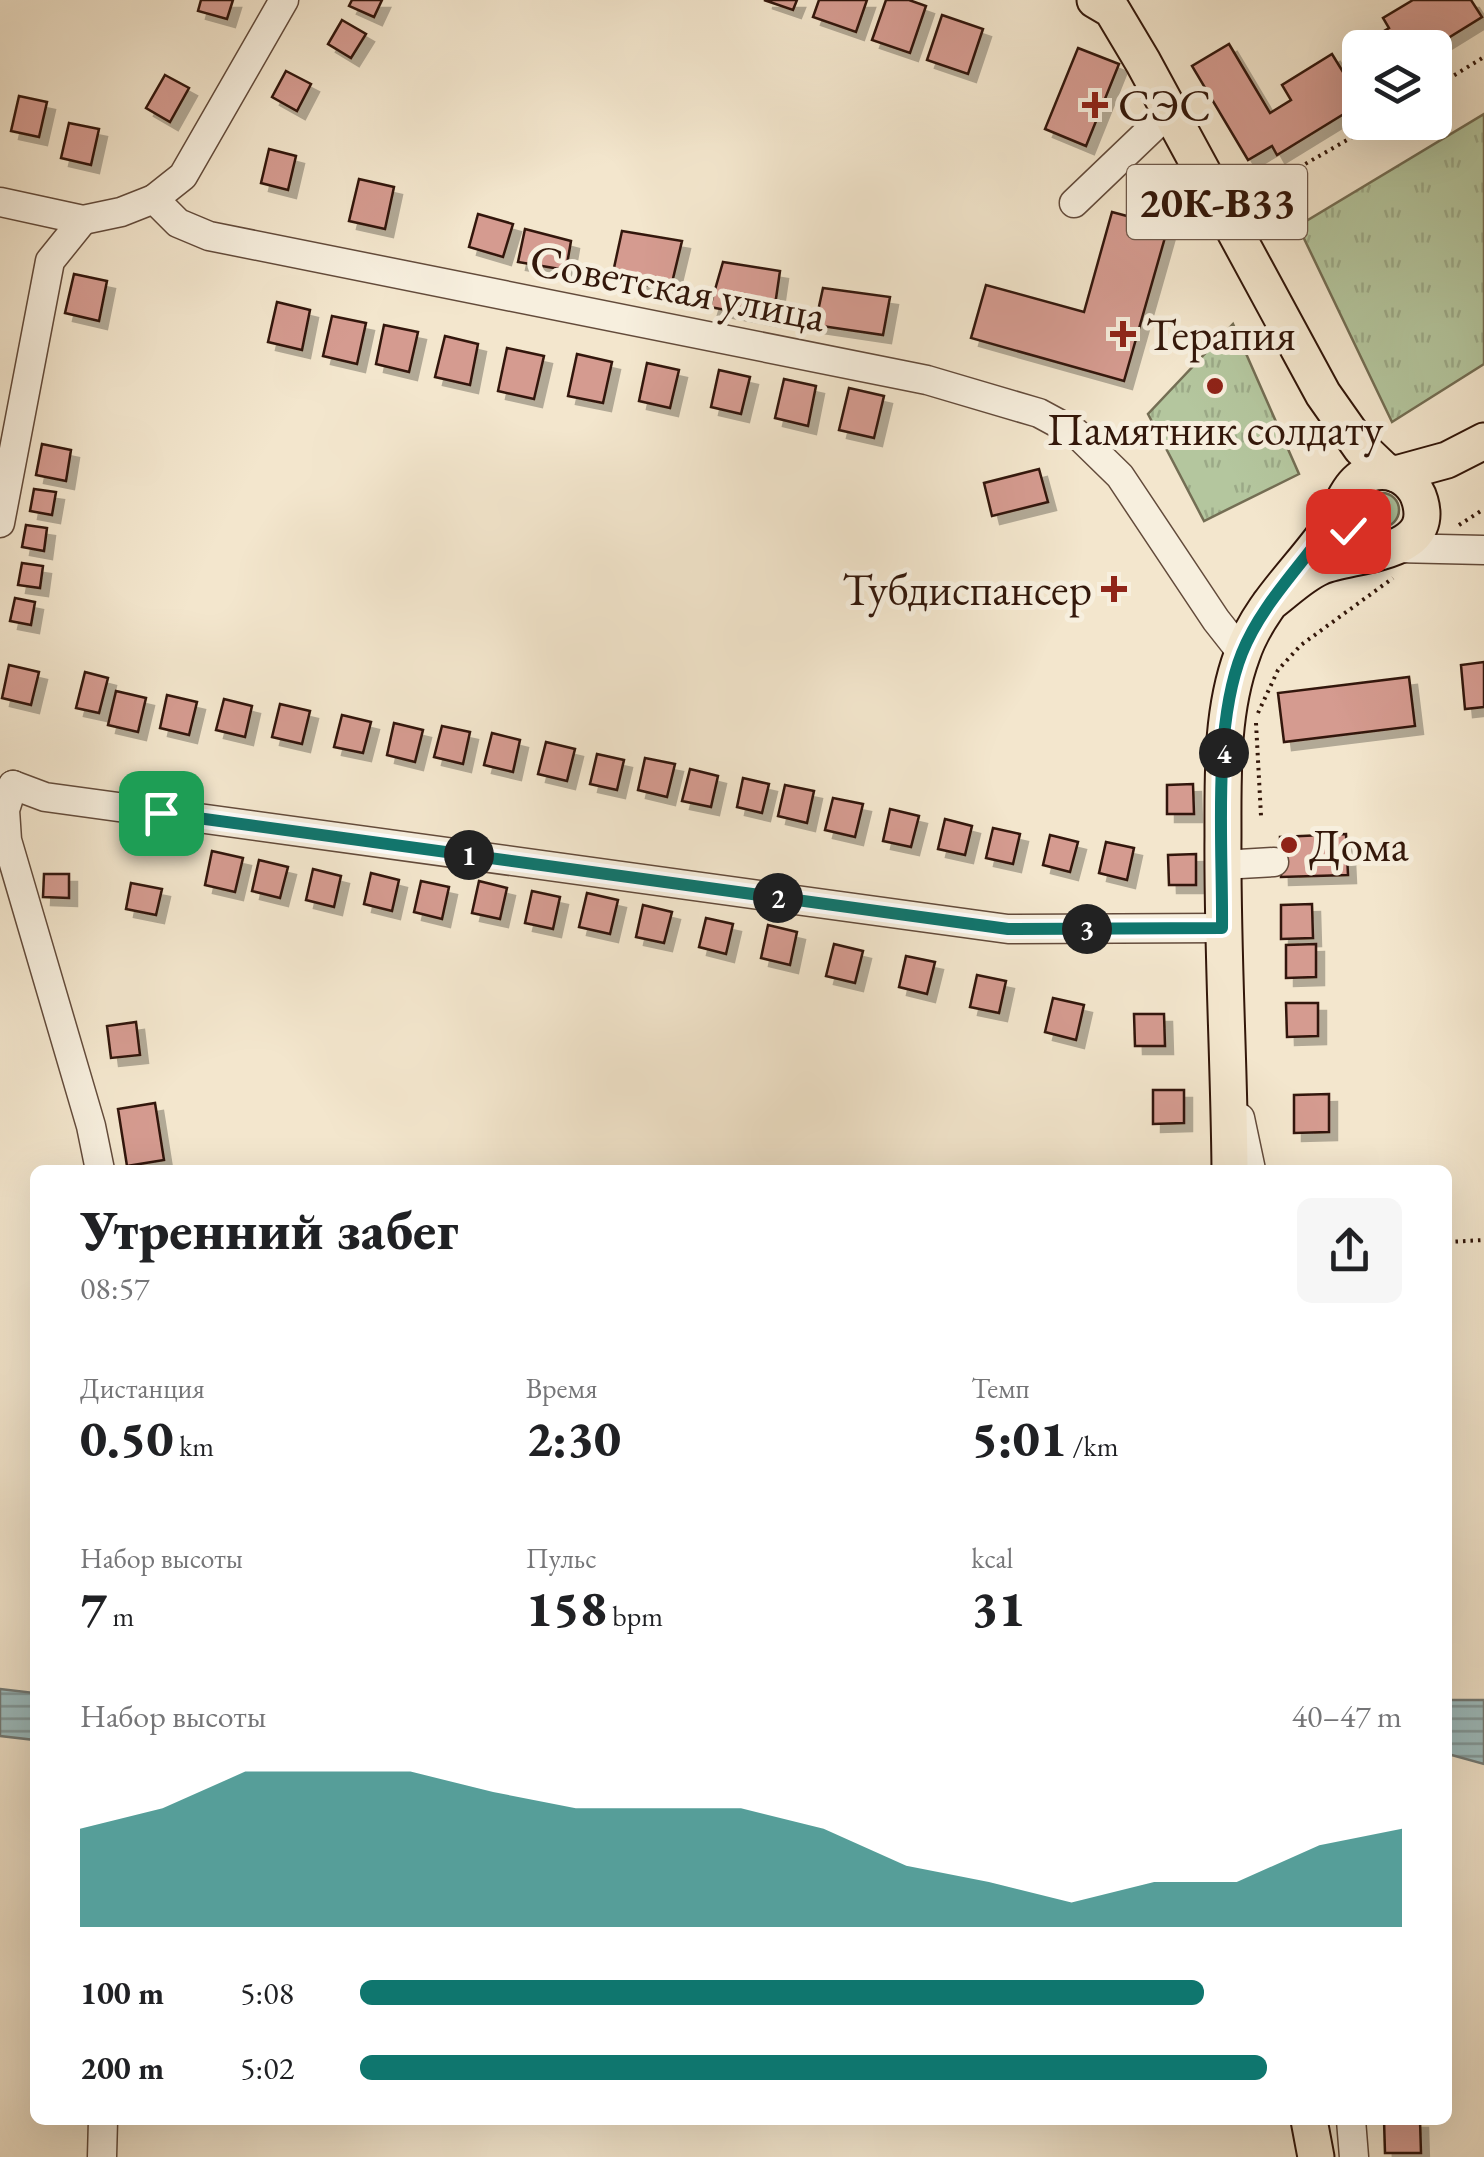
<!DOCTYPE html>
<html lang="ru">
<head>
<meta charset="utf-8">
<style>
  :root { --surface:#fff; --page:#f6f6f6; --text:#202124; --muted:#757577; --accent:#0f766e }
  body { margin:0; font-family:"EB Garamond",serif; background:var(--page); color:var(--text); height:100vh; display:flex; flex-direction:column; font-size:38px; white-space:nowrap }
  * { box-sizing:border-box; margin:0 }
  p { font-size:32px; color:var(--muted) }
  .icon { flex:none; width:55px; height:55px; fill:none; stroke:currentColor; stroke-width:2; stroke-linecap:round; stroke-linejoin:round }
  .map { position:relative; flex:1; overflow:hidden }
  .panel { position:absolute; left:30px; top:1165px; width:1422px; height:960px; display:flex; flex-direction:column; background:var(--surface); border-radius:15px; box-shadow:0 10px 40px #0002 }
  .panel>* { flex:none }
  .tools { position:absolute; left:1342px; top:30px; display:grid; gap:20px }
  .tools a { display:grid; place-items:center; width:110px; height:110px; border-radius:15px; background:var(--surface); box-shadow:0 10px 40px #0002; font-size:50px }
  .pin { position:absolute; display:grid; place-items:center; width:85px; height:85px; color:#fff; margin:-42px; border-radius:20px; box-shadow:0 5px 15px #0006 }
  .km { position:absolute; width:50px; height:50px; margin:-25px; border-radius:50%; background:#222; color:#fff; font-size:28px; line-height:50px; text-align:center }
  .round { display:grid; place-items:center; flex:none; width:105px; height:105px; border-radius:15px; background:var(--page) }
  .headline { display:flex; align-items:center; justify-content:space-between; height:170px; padding:0 50px }
  h1 { font-size:55px; font-weight:800; line-height:75px }
  .figures { display:grid; grid-template-columns:repeat(3,1fr); gap:15px; height:170px; padding:10px 50px }
  .figures div { display:grid; align-content:center }
  .figures b { font-size:50px; font-weight:800 }
  .figures small { font-size:28px; font-weight:400 }
  .figures p { font-size:28px }
  .chart { height:280px; padding:20px 50px }
  .chart p { display:flex; justify-content:space-between }
  .chart svg { width:100%; height:180px; margin-top:10px; fill:var(--accent); opacity:.7 }
  ul { padding:0 50px; list-style:none; font-size:32px }
  li { display:grid; grid-template-columns:160px 120px 1fr; align-items:center; height:75px }
  li i { height:25px; border-radius:12px; background:var(--accent) }
  .map>svg:first-child { display:block }
</style>
</head>
<body>
<div class="map">
<svg width="1484" height="2157" viewBox="0 0 1484 2157">
  <defs>
    <pattern id="park-tufts" width="24" height="20" patternUnits="userSpaceOnUse" patternTransform="scale(2.5)"><rect width="24" height="20" fill="#b4c69e"/><path d="M3 7l-1-3M5 7V3M7 7l1-3M15 17l-1-3M17 17v-4M19 17l1-3" fill="none" stroke="#9ba987"/></pattern>
    <pattern id="water-rules" width="6" height="5" patternUnits="userSpaceOnUse" patternTransform="scale(2.5)"><rect width="6" height="5" fill="#9ebec0"/><path d="M0 2.5h6" fill="none" stroke="#81999a"/></pattern>
    <filter id="shadow"><feDropShadow dx="8" dy="8" stdDeviation="0" flood-color="#0004"/></filter>
  </defs>
  <rect width="100%" height="100%" fill="#f3e6cd"/>
  <filter id="stains"><feTurbulence type="fractalNoise" baseFrequency=".002" numOctaves="4"/><feColorMatrix values="0 0 0 0 .2 0 0 0 0 .09 0 0 0 0 .02 0 0 0 .5 -.17"/></filter>
  <radialGradient id="worn" r=".72"><stop offset=".6" stop-color="#630" stop-opacity="0"/><stop offset="1" stop-color="#630" stop-opacity=".3"/></radialGradient>
  <circle fill="#b4c69e" stroke="#746e54" stroke-width="2.5" cx="1382" cy="510" r="17"/>
  <g fill="url(#park-tufts)" stroke="#746e54" stroke-width="2.5">
    <polygon points="1484,114 1484,364 1392,422 1298,226"/>
    <polygon points="1233,324 1299,474 1204,521 1148,414"/>
  </g>
  <g fill="url(#water-rules)" stroke="#737b77" stroke-width="2.5">
    <polygon points="0,1689 35,1693 35,1740 0,1736"/>
    <polygon points="1448,1700 1484,1700 1484,1764 1448,1754"/>
  </g>
  <g fill="#d59b90" stroke="#33170a" stroke-width="2.5" filter="url(#shadow)">
    <polygon points="201,0 233,0 227,19 198,11"/>
    <polygon points="352,0 382,0 374,17 349,6"/>
    <polygon points="764,0 797,0 793,10"/>
    <polygon points="819,0 867,0 856,32 813,17"/>
    <polygon points="886,0 909,0 926,6 910,53 872,40"/>
    <polygon points="1413,0 1471,0 1482,17 1432,48 1367,48 1364,43 1389,28 1383,18"/>
    <polygon points="942,15 983,29 968,74 927,60"/>
    <polygon points="342,20 366,34 351,58 328,44"/>
    <polygon points="1229,44 1270,113 1291,100 1282,85 1332,54 1343,72 1360,62 1360,104 1277,155 1272,146 1248,160 1192,66"/>
    <polygon points="1078,48 1119,64 1086,146 1045,129"/>
    <polygon points="286,71 311,84 297,111 272,97"/>
    <polygon points="165,75 189,88 170,122 146,108"/>
    <polygon points="19,96 47,102 39,137 11,131"/>
    <polygon points="69,123 99,129 91,165 61,158"/>
    <polygon points="269,149 296,156 288,190 261,183"/>
    <polygon points="359,179 394,187 385,229 349,221"/>
    <polygon points="1112,212 1168,227 1124,381 971,338 986,285 1084,312"/>
    <polygon points="478,214 513,224 503,257 469,247"/>
    <polygon points="525,229 571,241 566,270 518,262"/>
    <polygon points="622,231 682,241 670,291 612,277"/>
    <polygon points="723,262 780,271 773,319 710,307"/>
    <polygon points="74,274 107,281 99,321 65,313"/>
    <polygon points="823,288 890,297 883,335 815,325"/>
    <polygon points="277,302 310,310 302,350 268,342"/>
    <polygon points="332,316 366,323 357,364 323,356"/>
    <polygon points="384,325 418,332 409,372 376,364"/>
    <polygon points="445,336 478,344 470,385 435,377"/>
    <polygon points="507,348 544,356 534,399 498,391"/>
    <polygon points="577,354 612,362 603,403 568,396"/>
    <polygon points="647,363 679,370 670,408 639,401"/>
    <polygon points="719,370 750,377 741,414 711,407"/>
    <polygon points="784,379 816,386 808,426 775,418"/>
    <polygon points="849,388 884,396 874,438 839,430"/>
    <polygon points="42,444 71,450 66,481 36,475"/>
    <polygon points="1039,469 1048,502 992,516 984,483"/>
    <polygon points="34,489 56,492 52,515 30,511"/>
    <polygon points="26,525 47,528 44,551 22,547"/>
    <polygon points="22,563 43,566 40,588 18,585"/>
    <polygon points="15,598 35,602 31,625 10,621"/>
    <polygon points="1484,662 1484,707 1465,709 1461,665"/>
    <polygon points="9,665 39,672 31,705 2,698"/>
    <polygon points="85,672 108,678 99,713 76,708"/>
    <polygon points="1409,677 1415,726 1284,742 1278,693"/>
    <polygon points="116,691 146,698 138,732 108,725"/>
    <polygon points="167,695 197,702 189,735 160,728"/>
    <polygon points="224,699 252,706 245,737 216,730"/>
    <polygon points="280,704 310,711 302,744 272,737"/>
    <polygon points="342,715 371,722 363,753 334,747"/>
    <polygon points="394,723 423,730 415,762 387,755"/>
    <polygon points="442,726 470,732 463,764 434,757"/>
    <polygon points="492,733 520,740 513,772 484,765"/>
    <polygon points="546,742 575,749 567,781 538,774"/>
    <polygon points="597,754 624,760 617,790 590,784"/>
    <polygon points="645,758 675,764 667,797 638,790"/>
    <polygon points="690,769 718,776 711,807 682,801"/>
    <polygon points="743,778 769,784 762,813 737,807"/>
    <polygon points="1193,784 1194,814 1167,814 1167,785"/>
    <polygon points="785,785 814,791 807,823 778,816"/>
    <polygon points="833,798 863,804 855,837 825,830"/>
    <polygon points="890,809 919,816 911,847 883,841"/>
    <polygon points="945,819 972,826 965,855 938,849"/>
    <polygon points="993,828 1020,834 1013,864 986,858"/>
    <polygon points="1346,834 1348,875 1281,877 1280,837"/>
    <polygon points="1050,835 1078,842 1070,872 1043,865"/>
    <polygon points="1106,842 1134,848 1127,880 1099,873"/>
    <polygon points="212,851 243,858 235,892 205,885"/>
    <polygon points="1196,854 1196,885 1169,885 1168,855"/>
    <polygon points="259,860 288,867 280,898 252,891"/>
    <polygon points="313,869 341,876 334,907 306,900"/>
    <polygon points="371,873 399,880 392,911 364,904"/>
    <polygon points="44,874 69,874 69,898 43,897"/>
    <polygon points="421,881 449,887 442,919 414,912"/>
    <polygon points="479,881 507,888 500,919 472,913"/>
    <polygon points="131,883 162,889 156,915 126,909"/>
    <polygon points="532,891 560,897 553,929 525,923"/>
    <polygon points="587,893 618,900 610,934 579,927"/>
    <polygon points="1312,904 1313,938 1281,939 1281,905"/>
    <polygon points="643,905 672,912 664,943 636,937"/>
    <polygon points="706,918 733,924 726,954 699,947"/>
    <polygon points="768,925 797,932 790,965 761,958"/>
    <polygon points="834,944 863,951 855,983 826,976"/>
    <polygon points="1316,944 1316,977 1286,978 1286,945"/>
    <polygon points="906,956 935,962 927,994 899,987"/>
    <polygon points="977,975 1006,981 999,1013 970,1007"/>
    <polygon points="1053,998 1084,1005 1076,1040 1045,1032"/>
    <polygon points="1286,1003 1318,1003 1318,1036 1287,1037"/>
    <polygon points="1134,1014 1164,1014 1165,1046 1135,1046"/>
    <polygon points="136,1022 140,1055 111,1058 107,1026"/>
    <polygon points="1153,1090 1184,1090 1184,1123 1153,1124"/>
    <polygon points="1329,1094 1329,1132 1294,1133 1294,1095"/>
    <polygon points="155,1103 164,1160 127,1166 118,1109"/>
    <polygon points="1384,2120 1420,2120 1421,2153 1385,2153"/>
  </g>
  <g fill="none" stroke-linecap="round" stroke-linejoin="round">
    <defs>
      <g id="minor">
        <polyline points="154,199 183,176 284,0"/>
        <polyline points="0,202 83,220 121,212 154,199 178,223 209,236 927,380 1039,413 1076,433 1120,476 1216,620 1242,653"/>
        <polyline points="1074,203 1168,113"/>
        <polyline points="0,523 50,261 83,220"/>
        <polyline points="1395,548 1484,550"/>
        <polyline points="13,785 45,797 1008,929 1222,928"/>
        <polyline points="13,785 5,810 7,840 91,1126 100,1170"/>
        <polyline points="1222,865 1274,862"/>
        <polyline points="1240,1118 1251,1170"/>
        <polyline points="1351,2120 1354,2157"/>
        <polyline points="102,2157 103,2120"/>
      </g>
      <g id="major">
        <polyline points="1095,0 1112,10 1143,62 1323,394 1361,448 1385,471"/>
        <polyline points="1396,474 1447,460 1484,441"/>
        <path d="M1230,1170C1229,1058 1222,947 1223,836C1223,776 1221,712 1242,655C1258,607 1299,571 1328,530C1344,506 1350,467 1388,472C1403,474 1416,486 1420,501C1436,557 1351,553 1320,567C1302,575 1286,591 1270,603"/>
        <polyline points="1309,2120 1316,2157"/>
      </g>
    </defs>
    <use href="#minor" stroke="#634b3b" stroke-width="31"/>
    <use href="#major" stroke="#33170a" stroke-width="39"/>
    <g stroke="#33170a" stroke-width="4" stroke-dasharray="2.5 5" stroke-linecap="butt">
      <polyline points="1435,87 1484,57"/>
      <polyline points="1243,186 1274,182 1378,122"/>
      <polyline points="1459,525 1484,509"/>
      <polyline points="1258,713 1278,670 1301,645 1393,578"/>
      <polyline points="1256,723 1261,816"/>
      <polyline points="1448,1242 1484,1240"/>
    </g>
    <use href="#minor" stroke="#f7efde" stroke-width="28"/>
    <use href="#major" stroke="#f3e6cd" stroke-width="35"/>
  </g>
  <g fill="none" stroke-linecap="round" stroke-linejoin="round">
    <defs>
      <path id="route" d="M161,813L1008,929L1222,928C1223,847 1212,728 1242,653C1265,595 1316,554 1344,500V521L1348,531"/>
    </defs>
    <use href="#route" stroke="#fff" stroke-width="20"/>
    <use href="#route" stroke="#0f766e" stroke-width="12"/>
  </g>
  <g fill="#8f2418" stroke="#f7efde" stroke-width="4">
    <path d="M1090 90h10v10h10v10h-10v10h-10v-10h-10v-10h10z"/>
    <path d="M1118 319h10v10h10v10h-10v10h-10v-10h-10v-10h10z"/>
    <circle cx="1215" cy="386" r="10"/>
    <path d="M1109 574h10v10h10v10h-10v10h-10v-10h-10v-10h10z"/>
    <circle cx="1289" cy="845" r="10"/>
  </g>
  <g text-anchor="middle" stroke-width="10" stroke-linejoin="round" paint-order="stroke">
    <rect fill="#f7efde" stroke="#6e584a" stroke-width="2.5" x="1127" y="165" width="180" height="74" rx="8"/>
    <g font-size="42" font-weight="bold" fill="#33170a">
      <text x="1217" y="217">20К-В33</text>
    </g>
    <g font-size="45" fill="#33170a" stroke="#f7efde" text-anchor="start">
      <text x="1118" y="121">СЭС</text>
      <text x="1146" y="350">Терапия</text>
      <text x="1215" y="445" text-anchor="middle">Памятник солдату</text>
      <text x="1092" y="605" text-anchor="end">Тубдиспансер</text>
      <text x="1309" y="861">Дома</text>
    </g>
    <g font-size="45" fill="#33170a" stroke="#f7efde">
      <text transform="translate(678 287) rotate(11)" y="16">Советская улица</text>
    </g>
  </g>
  <rect width="100%" height="100%" filter="url(#stains)"/>
  <rect width="100%" height="100%" fill="url(#worn)"/>
</svg>
<div class="tools">
<a><svg class="icon" aria-label="layers" viewBox="0 0 24 24"><path d="M12 4l9 5-9 5-9-5zM3 14l9 5 9-5"/></svg></a>
</div>
<div class="pin" style="left:161px;top:813px;background:#1e9e55"><svg class="icon" aria-label="arrive" viewBox="0 0 24 24"><path d="M6 21V4h12l-3 4 3 4H6"/></svg></div>
<div class="pin" style="left:1348px;top:531px;background:#d93025"><svg class="icon" aria-label="check" viewBox="0 0 24 24"><path d="M5 12l5 5 9-10"/></svg></div>
<b class="km" style="left:469px;top:855px">1</b>
<b class="km" style="left:778px;top:898px">2</b>
<b class="km" style="left:1087px;top:929px">3</b>
<b class="km" style="left:1224px;top:753px">4</b>
<section class="panel">
<div class="headline"><div><h1>Утренний забег</h1><p>08:57</p></div><a class="round"><svg class="icon" aria-label="share" viewBox="0 0 24 24"><path d="M12 15V3M7 8l5-5 5 5M5 13v7h14v-7"/></svg></a></div>
<div class="figures">
<div><p>Дистанция</p><b>0.50<small> km</small></b></div>
<div><p>Время</p><b>2:30</b></div>
<div><p>Темп</p><b>5:01<small> /km</small></b></div>
</div>
<div class="figures">
<div><p>Набор высоты</p><b>7<small> m</small></b></div>
<div><p>Пульс</p><b>158<small> bpm</small></b></div>
<div><p>kcal</p><b>31</b></div>
</div>
<div class="chart"><p><span>Набор высоты</span>40–47 m</p>
<svg viewBox="0 0 160 44" preserveAspectRatio="none"><path d="M0 44V20L10 15L20 6L30 6L40 6L50 11L60 15L70 15L80 15L90 20L100 29L110 33L120 38L130 33L140 33L150 24L160 20V44z"/></svg>
</div>
<ul>
<li><b>100 m</b>5:08<i style="width:81%"></i></li>
<li><b>200 m</b>5:02<i style="width:87%"></i></li>
</ul>
</section>
</div>
</body>
</html>
